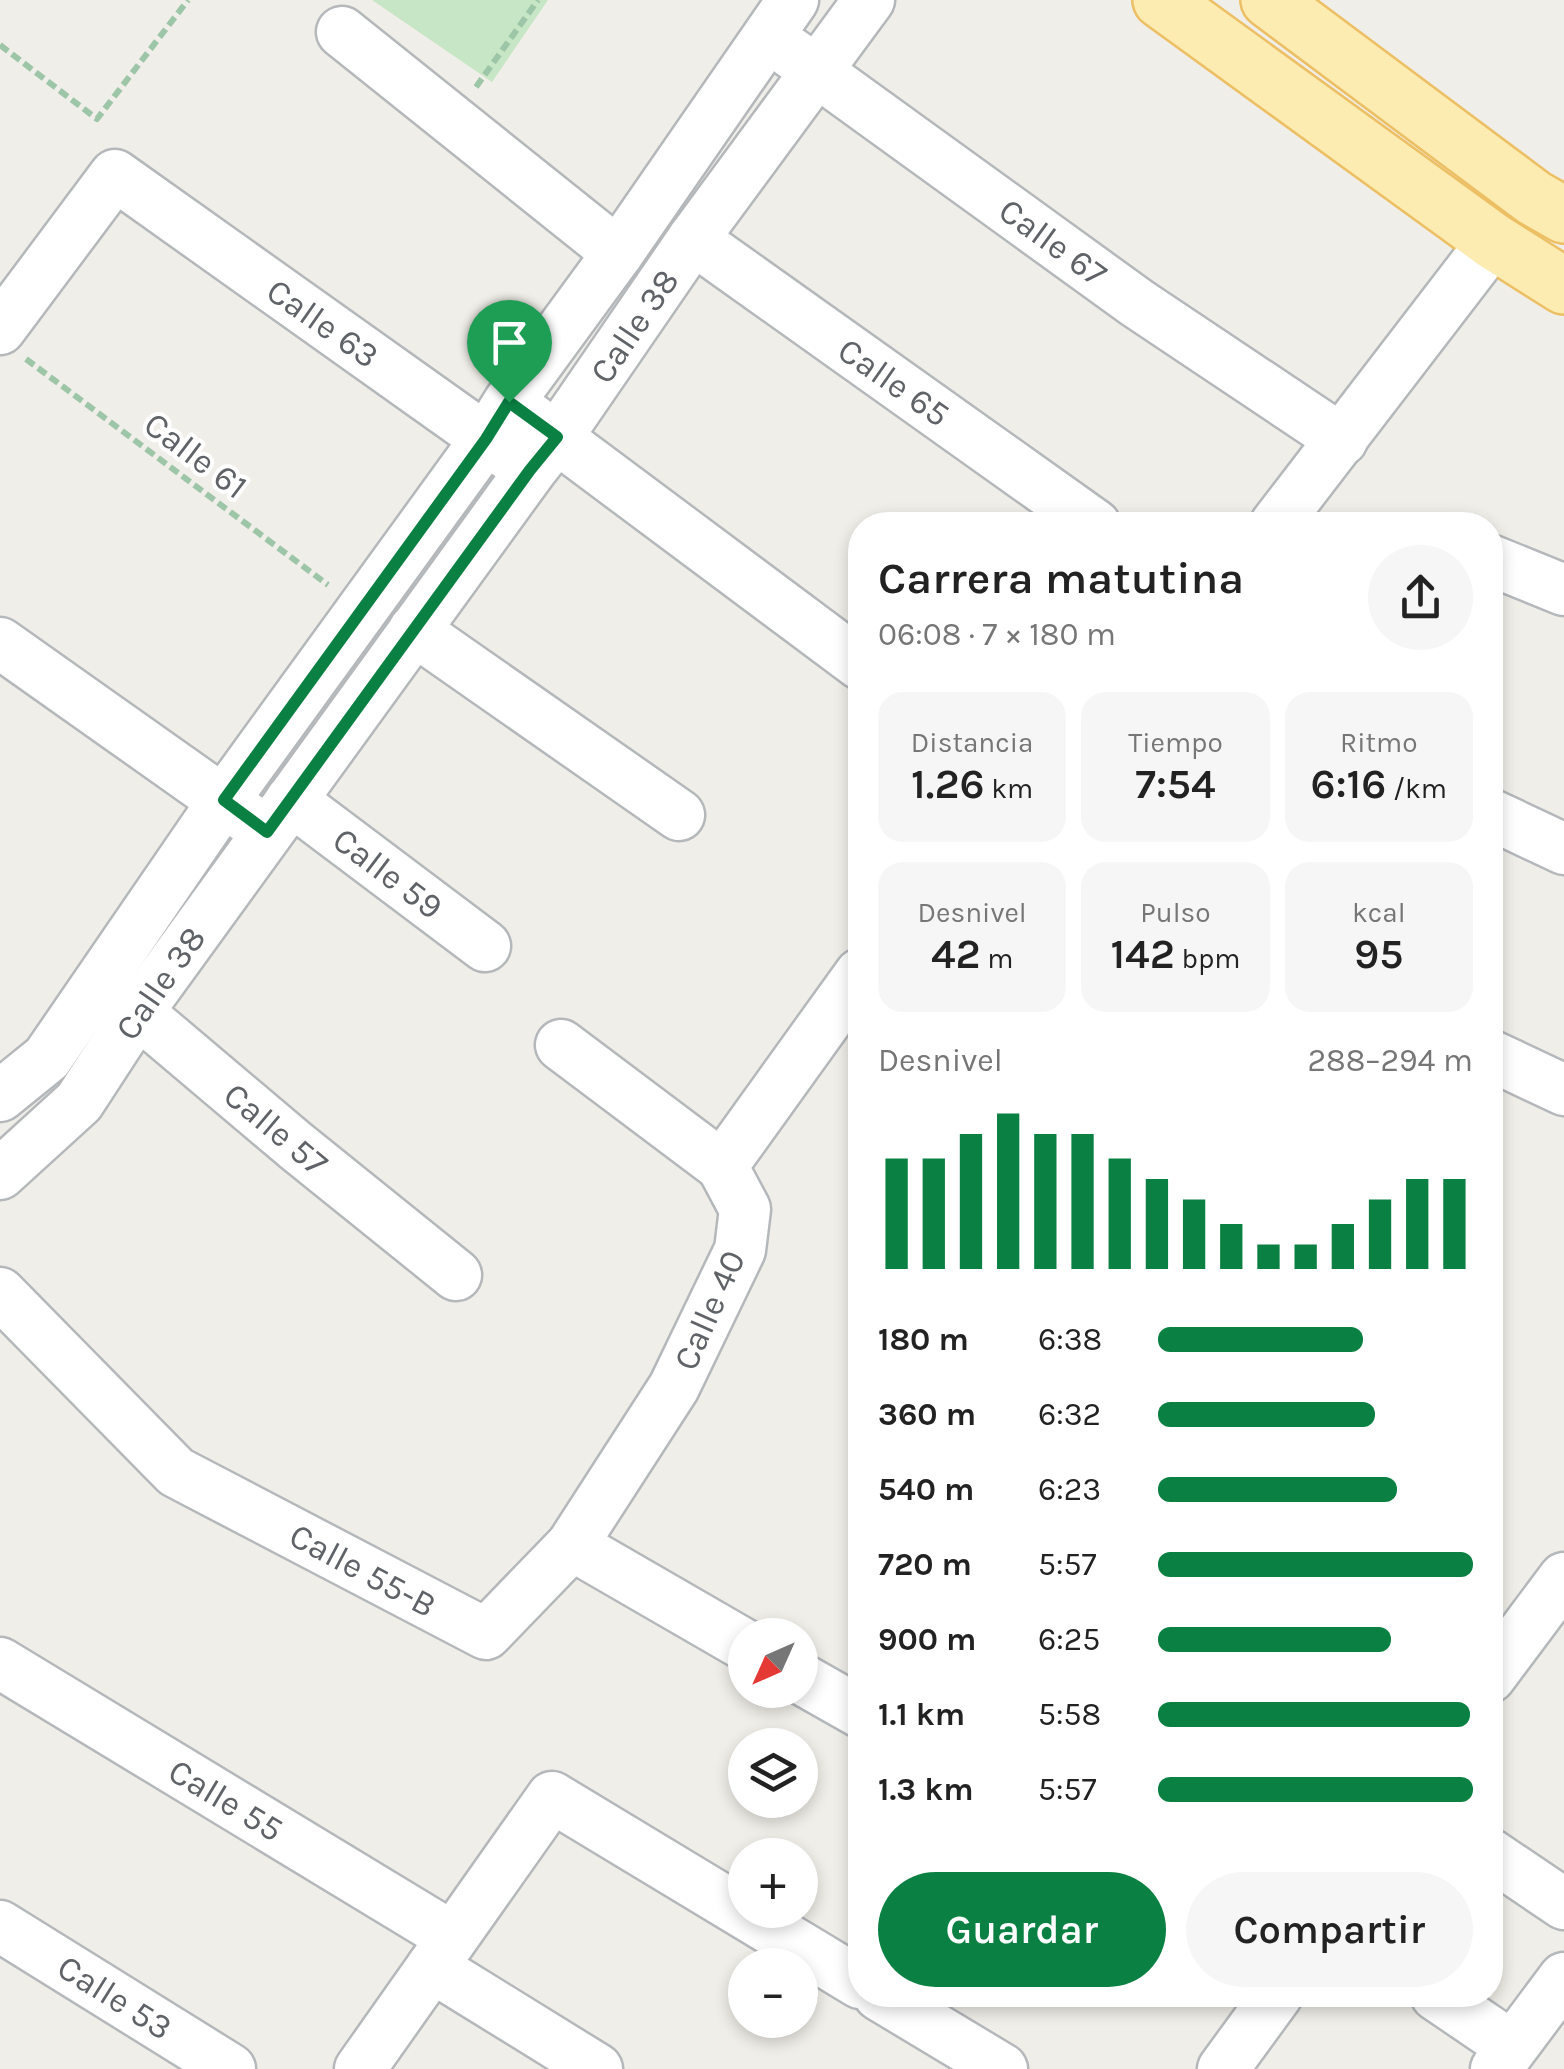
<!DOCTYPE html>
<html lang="es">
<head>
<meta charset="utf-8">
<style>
  :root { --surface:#fff; --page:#f6f6f6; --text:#222; --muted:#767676; --accent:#0b8043 }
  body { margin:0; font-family:Karla,sans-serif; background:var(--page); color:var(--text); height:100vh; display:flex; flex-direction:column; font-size:38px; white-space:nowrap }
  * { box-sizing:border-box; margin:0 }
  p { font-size:32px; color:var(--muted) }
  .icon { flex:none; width:55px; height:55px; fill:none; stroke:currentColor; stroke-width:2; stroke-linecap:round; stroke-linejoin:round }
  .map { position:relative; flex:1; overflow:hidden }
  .details { position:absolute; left:848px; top:512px; width:655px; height:1495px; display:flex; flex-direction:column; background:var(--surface); border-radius:40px; box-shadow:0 5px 15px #0003 }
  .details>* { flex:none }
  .needle { width:65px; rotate:225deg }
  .fabs { position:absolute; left:728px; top:1618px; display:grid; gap:20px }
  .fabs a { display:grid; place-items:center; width:90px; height:90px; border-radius:50%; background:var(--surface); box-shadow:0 5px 15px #0003; font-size:50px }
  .pin { position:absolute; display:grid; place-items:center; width:85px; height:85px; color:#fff; margin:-102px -42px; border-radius:50% 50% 50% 0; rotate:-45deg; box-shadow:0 0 10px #0007 }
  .pin .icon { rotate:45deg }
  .round { display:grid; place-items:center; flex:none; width:105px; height:105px; border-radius:52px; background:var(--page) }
  .summary { display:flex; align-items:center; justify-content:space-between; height:170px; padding:0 30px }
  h1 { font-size:45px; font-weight:600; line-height:75px }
  .stats { display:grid; grid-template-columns:repeat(3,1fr); gap:15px; height:170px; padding:10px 30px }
  .stats div { display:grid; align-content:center; border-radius:25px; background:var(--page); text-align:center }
  .stats b { font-size:42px; font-weight:600 }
  .stats small { font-size:28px; font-weight:400 }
  .stats p { font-size:28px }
  .chart { height:280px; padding:20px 30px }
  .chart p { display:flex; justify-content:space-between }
  .chart svg { width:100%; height:180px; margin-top:10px; stroke:var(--accent); stroke-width:6 }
  .button { display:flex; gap:20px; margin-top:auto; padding:20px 30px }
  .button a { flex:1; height:115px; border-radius:60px; background:var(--accent); color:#fff; font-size:40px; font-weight:600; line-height:115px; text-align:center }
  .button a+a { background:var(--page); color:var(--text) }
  ul { padding:0 30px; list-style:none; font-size:32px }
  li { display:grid; grid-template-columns:160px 120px 1fr; align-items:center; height:75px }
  li i { height:25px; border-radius:12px; background:var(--accent) }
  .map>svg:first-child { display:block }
</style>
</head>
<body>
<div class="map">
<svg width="1564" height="2069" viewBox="0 0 1564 2069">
  <rect width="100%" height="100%" fill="#f0eee8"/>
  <polygon fill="#c7e6c5" points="372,0 548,0 492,82"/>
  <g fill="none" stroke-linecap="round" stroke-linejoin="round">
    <defs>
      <g id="minor">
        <polyline points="342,32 618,253"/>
        <polyline points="790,52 1137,303 1342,440"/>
        <polyline points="693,239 1095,525"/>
        <polyline points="0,329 115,175 513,458"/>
        <polyline points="529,417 860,664"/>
        <polyline points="1275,525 1493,241"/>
        <polyline points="1490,560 1564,590"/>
        <polyline points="414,630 679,815"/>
        <polyline points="0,643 249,819"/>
        <polyline points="291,800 485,946"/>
        <polyline points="1490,814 1564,849"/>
        <polyline points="115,993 296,1146 456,1275"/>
        <polyline points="561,1045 722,1166"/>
        <polyline points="1490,1055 1564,1090"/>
        <polyline points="0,1096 47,1058 224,800 486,439 509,402 618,253 793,0"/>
        <polyline points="0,1174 79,1102 137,1013 531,470 557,437 693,239 869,0"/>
        <polyline points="0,1293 176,1472 486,1634 572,1545 674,1387 740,1250 745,1209 722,1166 860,974"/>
        <polyline points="572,1545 745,1645"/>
        <polyline points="0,1663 452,1937"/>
        <polyline points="1490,1677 1564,1578"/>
        <polyline points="800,1678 860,1712"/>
        <polyline points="1490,1854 1564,1904"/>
        <polyline points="0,1926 230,2069"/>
        <polyline points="432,1967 597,2069"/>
        <polyline points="879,1995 1002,2069"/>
        <polyline points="1436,1995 1511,2046"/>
        <polyline points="360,2069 552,1797 860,1983"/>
        <polyline points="1223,2069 1277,1995"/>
        <polyline points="1496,2069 1564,1978"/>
      </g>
      <g id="major">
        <polyline points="1161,0 1493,241 1564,286"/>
        <polyline points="1269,0 1534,198 1564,215"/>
      </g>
    </defs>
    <use href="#minor" stroke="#b5b8bb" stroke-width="55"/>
    <use href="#major" stroke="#edbf64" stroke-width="60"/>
    <g stroke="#9dc5a7" stroke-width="6" stroke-dasharray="10 5" stroke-linecap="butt">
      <polyline points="0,45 97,119 188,0"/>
      <polyline points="476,87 538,0"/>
      <polyline points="26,359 328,585"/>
    </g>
    <use href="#minor" stroke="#fff" stroke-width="50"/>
    <use href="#major" stroke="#fcecb1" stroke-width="55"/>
  </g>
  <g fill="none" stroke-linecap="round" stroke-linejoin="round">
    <defs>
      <polygon id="route" points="509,402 557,437 530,470 267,832 224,800 486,439"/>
    </defs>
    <use href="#route" stroke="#fff" stroke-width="20"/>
    <use href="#route" stroke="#0b8043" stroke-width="12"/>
  </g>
  <g text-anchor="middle" stroke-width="8" stroke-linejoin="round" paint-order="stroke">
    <g font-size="35" fill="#5f6367" stroke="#fff">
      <text transform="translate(1053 242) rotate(36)" y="12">Calle 67</text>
      <text transform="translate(323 323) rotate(35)" y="12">Calle 63</text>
      <text transform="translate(634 326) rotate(-56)" y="12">Calle 38</text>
      <text transform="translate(894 382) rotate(35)" y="12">Calle 65</text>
      <text transform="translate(196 455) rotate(37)" y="12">Calle 61</text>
      <text transform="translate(388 873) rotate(37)" y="12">Calle 59</text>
      <text transform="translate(160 983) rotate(-55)" y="12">Calle 38</text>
      <text transform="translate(276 1129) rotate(40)" y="12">Calle 57</text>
      <text transform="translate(709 1310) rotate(-66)" y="12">Calle 40</text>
      <text transform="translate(363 1570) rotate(28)" y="12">Calle 55-B</text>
      <text transform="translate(226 1800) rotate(31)" y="12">Calle 55</text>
      <text transform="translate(115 1997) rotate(32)" y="12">Calle 53</text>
    </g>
  </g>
</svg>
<div class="fabs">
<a><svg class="needle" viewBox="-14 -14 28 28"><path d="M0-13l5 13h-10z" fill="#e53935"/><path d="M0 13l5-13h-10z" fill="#767676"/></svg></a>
<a><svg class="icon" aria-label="layers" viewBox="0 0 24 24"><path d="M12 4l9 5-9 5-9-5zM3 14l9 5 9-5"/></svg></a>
<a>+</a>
<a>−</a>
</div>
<div class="pin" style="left:509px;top:402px;background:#1e9e55"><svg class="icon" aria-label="arrive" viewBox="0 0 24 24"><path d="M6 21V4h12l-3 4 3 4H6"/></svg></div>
<section class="details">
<div class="summary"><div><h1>Carrera matutina</h1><p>06:08 · 7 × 180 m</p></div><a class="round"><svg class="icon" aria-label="share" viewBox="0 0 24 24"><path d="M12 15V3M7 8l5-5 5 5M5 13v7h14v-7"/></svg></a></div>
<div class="stats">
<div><p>Distancia</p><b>1.26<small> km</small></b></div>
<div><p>Tiempo</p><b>7:54</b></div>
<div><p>Ritmo</p><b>6:16<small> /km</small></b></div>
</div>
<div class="stats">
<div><p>Desnivel</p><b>42<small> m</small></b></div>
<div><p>Pulso</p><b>142<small> bpm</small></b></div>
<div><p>kcal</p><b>95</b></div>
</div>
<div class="chart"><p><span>Desnivel</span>288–294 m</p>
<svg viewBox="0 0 160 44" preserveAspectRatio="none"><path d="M5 44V17M15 44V17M25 44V11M35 44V6M45 44V11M55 44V11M65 44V17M75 44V22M85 44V27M95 44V33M105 44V38M115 44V38M125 44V33M135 44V27M145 44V22M155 44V22"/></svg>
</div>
<ul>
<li><b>180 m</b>6:38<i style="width:65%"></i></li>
<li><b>360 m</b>6:32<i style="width:69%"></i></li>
<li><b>540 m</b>6:23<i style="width:76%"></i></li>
<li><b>720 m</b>5:57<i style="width:100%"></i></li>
<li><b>900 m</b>6:25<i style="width:74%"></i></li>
<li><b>1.1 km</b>5:58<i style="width:99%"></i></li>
<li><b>1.3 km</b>5:57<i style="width:100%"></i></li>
</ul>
<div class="button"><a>Guardar</a><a>Compartir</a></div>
</section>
</div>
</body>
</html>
